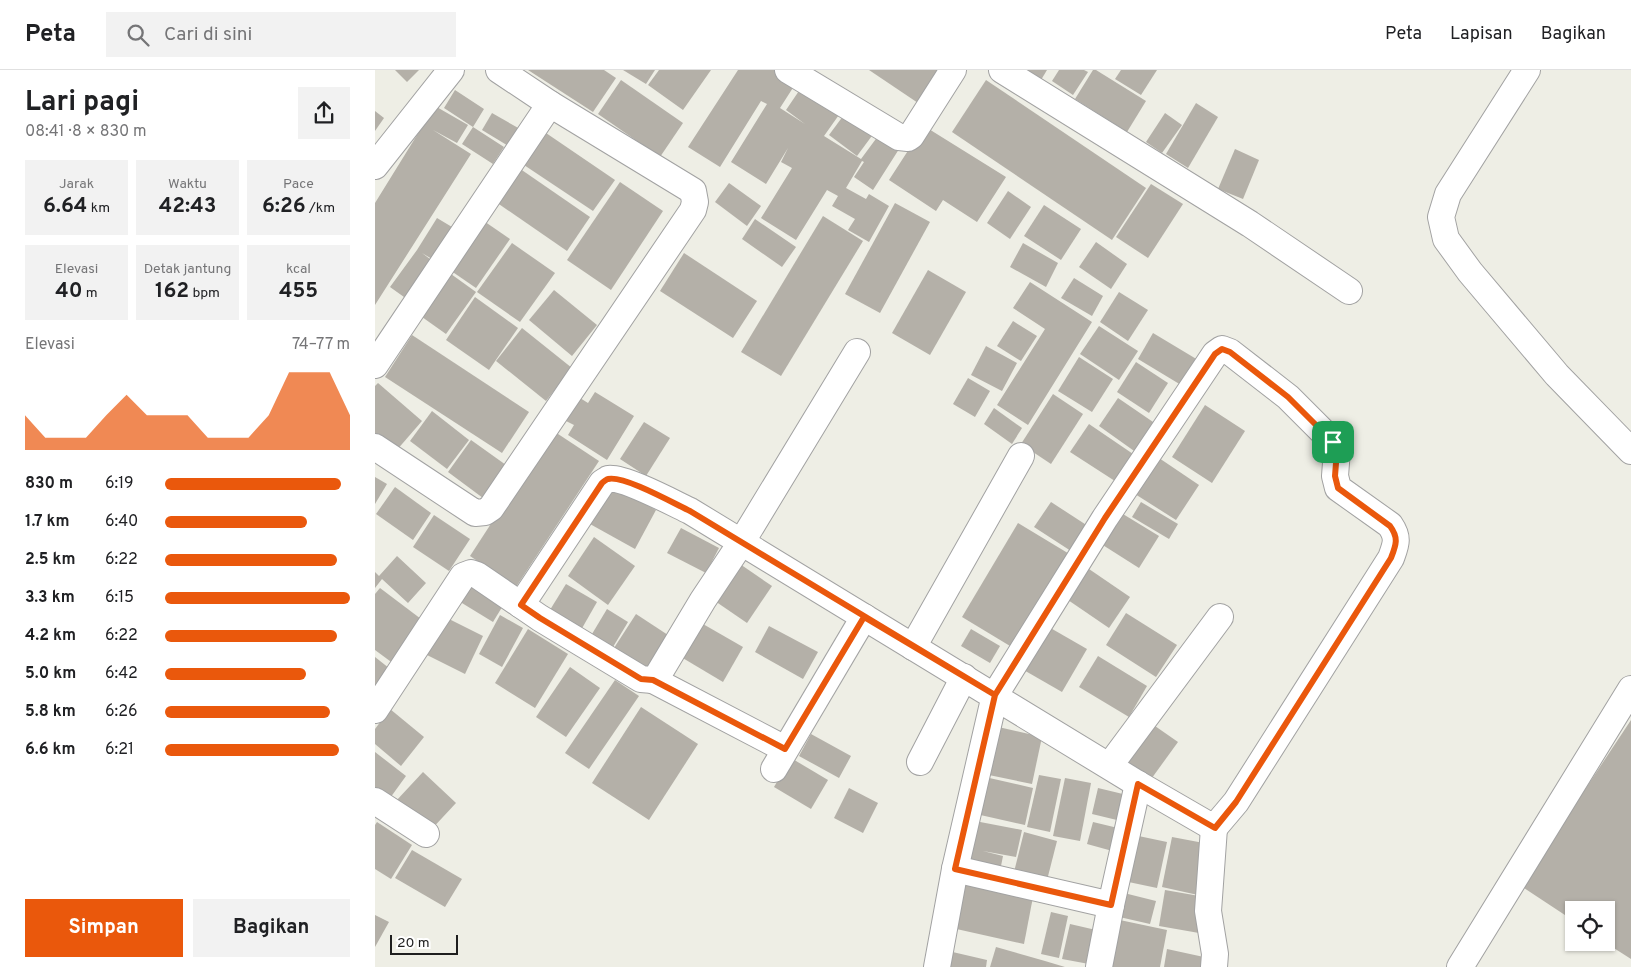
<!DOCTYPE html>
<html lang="id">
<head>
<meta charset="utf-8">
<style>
  :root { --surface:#fff; --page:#f2f2f2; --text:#202124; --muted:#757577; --line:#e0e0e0; --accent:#ea580c }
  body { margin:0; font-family:Overpass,sans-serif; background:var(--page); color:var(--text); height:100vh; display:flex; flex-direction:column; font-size:19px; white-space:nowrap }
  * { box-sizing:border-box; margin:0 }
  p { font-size:16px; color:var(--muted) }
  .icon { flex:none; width:28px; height:28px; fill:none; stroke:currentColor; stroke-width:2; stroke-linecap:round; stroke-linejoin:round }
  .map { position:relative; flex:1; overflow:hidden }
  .panel { display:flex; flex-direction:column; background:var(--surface); width:375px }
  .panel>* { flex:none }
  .fabs { position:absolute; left:1190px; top:831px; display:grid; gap:10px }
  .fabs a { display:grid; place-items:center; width:50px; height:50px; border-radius:0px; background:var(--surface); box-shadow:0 1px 4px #0004; font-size:25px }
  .scale { position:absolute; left:15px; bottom:12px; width:68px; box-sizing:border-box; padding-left:5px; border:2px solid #1e1e1e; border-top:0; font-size:14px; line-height:18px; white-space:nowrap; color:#1e1e1e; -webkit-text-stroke:4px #fff; paint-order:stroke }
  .pin { position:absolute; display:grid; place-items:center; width:42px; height:42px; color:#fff; margin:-21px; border-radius:10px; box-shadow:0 2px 8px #0006 }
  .round { display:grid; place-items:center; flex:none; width:52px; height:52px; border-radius:0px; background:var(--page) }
  .headline { display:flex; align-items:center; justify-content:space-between; height:85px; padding:0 25px }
  h1 { font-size:28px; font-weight:700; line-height:38px }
  .stats { display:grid; grid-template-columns:repeat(3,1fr); gap:8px; height:85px; padding:5px 25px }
  .stats div { display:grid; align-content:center; border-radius:0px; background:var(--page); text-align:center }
  .stats b { font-size:21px; font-weight:700 }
  .stats small { font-size:14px; font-weight:400 }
  .stats p { font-size:14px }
  .chart { height:140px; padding:10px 25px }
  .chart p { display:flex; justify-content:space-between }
  .chart svg { width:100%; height:90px; margin-top:5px; fill:var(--accent); opacity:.7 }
  .action { display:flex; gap:10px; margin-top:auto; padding:10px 25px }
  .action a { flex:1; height:58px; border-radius:0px; background:var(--accent); color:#fff; font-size:20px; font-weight:700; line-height:58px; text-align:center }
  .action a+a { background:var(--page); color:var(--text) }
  ul { padding:0 25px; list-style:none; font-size:16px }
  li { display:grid; grid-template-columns:80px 60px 1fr; align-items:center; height:38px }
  li i { height:12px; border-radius:6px; background:var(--accent) }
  header { display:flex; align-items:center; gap:30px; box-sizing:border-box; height:70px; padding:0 25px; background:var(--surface); border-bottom:1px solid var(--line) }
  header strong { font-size:24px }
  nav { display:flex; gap:28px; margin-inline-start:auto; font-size:18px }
  .search { width:350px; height:45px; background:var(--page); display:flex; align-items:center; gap:12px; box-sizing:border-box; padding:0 18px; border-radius:0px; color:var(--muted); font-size:19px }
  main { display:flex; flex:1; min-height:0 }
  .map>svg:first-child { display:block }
</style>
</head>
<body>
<header>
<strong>Peta</strong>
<div class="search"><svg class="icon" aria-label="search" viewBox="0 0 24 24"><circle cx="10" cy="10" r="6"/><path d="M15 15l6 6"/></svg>Cari di sini</div>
<nav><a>Peta</a><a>Lapisan</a><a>Bagikan</a></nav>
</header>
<main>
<section class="panel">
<div class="headline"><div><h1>Lari pagi</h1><p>08:41 · 8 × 830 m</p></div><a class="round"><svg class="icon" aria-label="share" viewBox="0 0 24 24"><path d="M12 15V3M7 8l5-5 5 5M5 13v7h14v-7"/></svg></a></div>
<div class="stats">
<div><p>Jarak</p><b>6.64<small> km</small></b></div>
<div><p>Waktu</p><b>42:43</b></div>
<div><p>Pace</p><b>6:26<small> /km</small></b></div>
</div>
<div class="stats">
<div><p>Elevasi</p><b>40<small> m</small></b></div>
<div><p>Detak jantung</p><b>162<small> bpm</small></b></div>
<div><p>kcal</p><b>455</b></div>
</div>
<div class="chart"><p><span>Elevasi</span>74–77 m</p>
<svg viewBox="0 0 160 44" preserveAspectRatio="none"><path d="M0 44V27L10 38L20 38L30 38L40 27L50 17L60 27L70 27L80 27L90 38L100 38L110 38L120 27L130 6L140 6L150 6L160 27V44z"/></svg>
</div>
<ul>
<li><b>830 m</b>6:19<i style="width:95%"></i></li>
<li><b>1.7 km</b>6:40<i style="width:77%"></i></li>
<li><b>2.5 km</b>6:22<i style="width:93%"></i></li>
<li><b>3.3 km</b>6:15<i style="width:100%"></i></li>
<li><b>4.2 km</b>6:22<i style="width:93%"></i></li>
<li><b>5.0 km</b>6:42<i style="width:76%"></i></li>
<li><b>5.8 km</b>6:26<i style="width:89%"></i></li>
<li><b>6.6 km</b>6:21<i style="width:94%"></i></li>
</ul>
<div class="action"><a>Simpan</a><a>Bagikan</a></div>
</section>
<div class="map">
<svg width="1256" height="897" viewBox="0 0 1256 897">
  <rect width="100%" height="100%" fill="#eeeee5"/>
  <g fill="#b4b0a8">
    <polygon points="20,0 44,0 32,12"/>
    <polygon points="153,0 229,0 241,8 218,42"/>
    <polygon points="248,0 280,0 271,14"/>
    <polygon points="284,0 336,0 308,40 273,15"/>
    <polygon points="363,0 402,0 421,13 405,38 430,54 411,40 428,15 466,42 449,66 486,89 506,62 526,76 498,120 479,107 489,92 487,91 471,118 491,129 494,124 514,136 494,172 473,160 480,149 457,136 463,126 452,120 421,170 386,148 417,98 406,92 413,78 391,114 356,92 392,34 386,31 345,97 313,77"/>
    <polygon points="494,0 574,0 549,37"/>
    <polygon points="649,0 672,0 666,10"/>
    <polygon points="684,0 709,0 713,2 698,25 677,11"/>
    <polygon points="718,0 721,0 771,31 752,62 700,29"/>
    <polygon points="746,0 782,0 766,25 740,9"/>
    <polygon points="246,10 308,53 285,87 223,44"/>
    <polygon points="611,10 771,118 737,170 577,62"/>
    <polygon points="80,20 109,39 98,57 129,77 118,94 87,74 98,57 69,38"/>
    <polygon points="821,33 843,47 813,98 791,84"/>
    <polygon points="60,36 93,55 82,73 58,60 96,84 0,235 0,133"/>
    <polygon points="474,38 502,59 482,86 454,65"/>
    <polygon points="0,41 9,48 0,61"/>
    <polygon points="117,43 145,59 135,77 107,60"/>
    <polygon points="790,43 807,55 787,83 771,72"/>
    <polygon points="549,56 631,107 602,152 568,130 561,141 514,110"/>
    <polygon points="171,63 240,110 218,141 149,95"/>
    <polygon points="860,79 884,90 868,129 843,119"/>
    <polygon points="141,96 215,147 192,181 118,130"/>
    <polygon points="245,112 288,141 236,220 192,190"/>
    <polygon points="354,113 386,136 372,156 340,132"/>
    <polygon points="776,114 808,134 773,188 741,167"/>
    <polygon points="633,121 656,137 635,169 612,153"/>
    <polygon points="520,133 555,152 505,243 470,224"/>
    <polygon points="669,135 706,159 686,190 649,166"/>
    <polygon points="448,146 488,171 406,306 366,282"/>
    <polygon points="103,147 135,169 101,218 69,196"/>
    <polygon points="62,148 82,160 62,192 47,183 63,195 36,232 15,217 42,180"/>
    <polygon points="380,149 421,177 407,197 367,169"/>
    <polygon points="721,172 752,194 736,219 704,197"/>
    <polygon points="137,173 180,203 145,252 102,222"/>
    <polygon points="648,173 683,193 671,217 635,197"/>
    <polygon points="309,183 382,231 358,268 285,221"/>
    <polygon points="69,199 101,222 71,264 40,242"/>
    <polygon points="553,200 591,222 555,285 517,263"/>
    <polygon points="699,208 728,226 717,246 686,228"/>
    <polygon points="655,212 717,252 653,355 622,335 670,259 638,238"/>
    <polygon points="179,220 222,255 197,286 154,250"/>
    <polygon points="744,222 773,240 753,271 725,252"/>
    <polygon points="100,227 143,258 114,300 71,270"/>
    <polygon points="638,251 662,266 646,291 622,276"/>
    <polygon points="724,256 763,281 744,310 705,284"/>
    <polygon points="147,258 197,298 171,331 121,291"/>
    <polygon points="778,263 828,293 811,318 763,289"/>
    <polygon points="37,265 154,342 127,383 10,307"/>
    <polygon points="611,276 642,293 627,321 596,305"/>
    <polygon points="704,287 738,309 717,342 683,321"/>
    <polygon points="761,292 793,313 774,343 742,322"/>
    <polygon points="593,308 615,321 600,347 578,334"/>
    <polygon points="3,313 47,351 21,381 0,363 0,316"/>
    <polygon points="220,322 259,346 232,390 193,365 199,355 191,351 205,328 213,333"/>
    <polygon points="678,324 708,344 676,394 646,374"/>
    <polygon points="743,328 781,354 762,383 724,356"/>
    <polygon points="830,335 870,361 837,413 797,387"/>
    <polygon points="619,338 647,358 637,374 609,354"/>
    <polygon points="57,341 94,370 72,399 35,371"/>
    <polygon points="269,352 295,368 271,406 245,389"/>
    <polygon points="714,354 761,386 743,413 695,382"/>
    <polygon points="177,360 224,391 141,517 95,486"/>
    <polygon points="96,370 131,395 108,428 73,402"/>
    <polygon points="784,388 824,415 801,450 760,424"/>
    <polygon points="0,407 12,414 0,434"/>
    <polygon points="236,416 281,440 260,479 215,454"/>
    <polygon points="20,417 56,443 38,470 1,444"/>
    <polygon points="676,432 716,458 699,483 659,457"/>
    <polygon points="766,432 803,454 794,469 757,447"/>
    <polygon points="743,441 784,466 764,498 723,472"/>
    <polygon points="59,445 95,469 74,501 38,477"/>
    <polygon points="643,453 696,485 640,579 587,547"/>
    <polygon points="306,458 344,478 331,503 292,483"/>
    <polygon points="219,467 260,496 233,535 193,506"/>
    <polygon points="22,486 51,513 33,533 7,509 0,518 0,502 4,506"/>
    <polygon points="362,492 397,516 372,553 337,529"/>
    <polygon points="714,499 755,527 734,558 693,530"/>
    <polygon points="96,507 132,529 118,552 82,530"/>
    <polygon points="191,514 222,532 202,567 170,548"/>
    <polygon points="5,518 50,552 19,594 0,580 0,524"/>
    <polygon points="232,539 253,552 238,577 217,564"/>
    <polygon points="751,543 802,575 781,607 731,575"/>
    <polygon points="261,544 296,567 273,601 239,578"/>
    <polygon points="125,545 148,558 127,597 104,584"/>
    <polygon points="70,547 108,566 90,604 52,585"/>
    <polygon points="321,550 368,577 348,612 301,584"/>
    <polygon points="394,556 443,582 428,609 380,582"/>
    <polygon points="672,556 712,579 687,622 647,599"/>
    <polygon points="153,559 193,584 160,638 120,613"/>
    <polygon points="596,559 625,576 615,593 586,576"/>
    <polygon points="723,586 772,616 754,647 704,617"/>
    <polygon points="0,587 19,602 0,625"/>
    <polygon points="195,597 225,618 191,667 161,647"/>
    <polygon points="240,610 264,626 214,699 190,683"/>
    <polygon points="266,637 323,674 274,750 217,713"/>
    <polygon points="15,639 49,667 26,696 0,674 0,659"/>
    <polygon points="1256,650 1256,889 1231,873 1231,840 1199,840 1199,851 1146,816"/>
    <polygon points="619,656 667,667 657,714 609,704"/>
    <polygon points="780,656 803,672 774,712 751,695"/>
    <polygon points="436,664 476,686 464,708 424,686"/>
    <polygon points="0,682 31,706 10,735 0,727"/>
    <polygon points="416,688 453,710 436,739 399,717"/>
    <polygon points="48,702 81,733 54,762 21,731"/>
    <polygon points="664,705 686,709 675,762 652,757"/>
    <polygon points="610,707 658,718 650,755 601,744"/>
    <polygon points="690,708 716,713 705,771 678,766"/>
    <polygon points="474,718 503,733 488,763 459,748"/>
    <polygon points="723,718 752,725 746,751 717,744"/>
    <polygon points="600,751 647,760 641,787 608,781 628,786 624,806 591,799"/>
    <polygon points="2,752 37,775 16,809 0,799 0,755"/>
    <polygon points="718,752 747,759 741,782 712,774"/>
    <polygon points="649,762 682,771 670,818 637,810"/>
    <polygon points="754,764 792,772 782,818 744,810"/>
    <polygon points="797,767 834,774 823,825 787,817"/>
    <polygon points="37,780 87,809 70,837 20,808"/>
    <polygon points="587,812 658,827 649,874 577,858"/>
    <polygon points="790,820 830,827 824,863 784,856"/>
    <polygon points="745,822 781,831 775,854 740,846"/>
    <polygon points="676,842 693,846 684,888 666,884"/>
    <polygon points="0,845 14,852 0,877"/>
    <polygon points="740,849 792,860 785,897 730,897"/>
    <polygon points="695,854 721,860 714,894 687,889"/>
    <polygon points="621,877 670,891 690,897 615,897"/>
    <polygon points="792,879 838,889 836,897 789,897"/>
    <polygon points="569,880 612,890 611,897 566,897"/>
  </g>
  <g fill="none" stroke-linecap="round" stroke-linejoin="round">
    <defs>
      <g id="minor">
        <polyline points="413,0 524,67 533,68 536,66 578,0"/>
        <polyline points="627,0 875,154 974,221"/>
        <polyline points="1152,0 1073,124 1066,147 1071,169 1095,202 1182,305 1256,381"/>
        <polyline points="0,96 76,0"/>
        <polyline points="0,295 175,34"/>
        <polyline points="0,377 100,443 110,442 116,438 318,140 320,132 318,121 175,34 124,0"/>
        <polyline points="146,535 165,548 266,609 278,610 283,605 328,530 366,473 482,282"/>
        <polyline points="538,577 646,386"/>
        <polyline points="278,610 410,679"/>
        <path d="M0,640L88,506L96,503L102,505L146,535L227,413C228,412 232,410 233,409C248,406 300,434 315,441L763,714L839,758L861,732L1016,488C1021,474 1024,468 1015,455L963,418L960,406L962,380L958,372L913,327L855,282L847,279L840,284L730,448L620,625L580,799L736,835"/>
        <polyline points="545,692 589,607"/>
        <polyline points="735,695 845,547"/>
        <polyline points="399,699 489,547"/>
        <polyline points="0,731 51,764"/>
        <polyline points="562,897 580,799"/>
        <polyline points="724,897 736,835 763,714"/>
        <polyline points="839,897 840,884 833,841 839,758"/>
        <polyline points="1085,897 1256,619"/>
      </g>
    </defs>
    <use href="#minor" stroke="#a2a2a2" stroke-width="28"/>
    <use href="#minor" stroke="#fff" stroke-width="26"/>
  </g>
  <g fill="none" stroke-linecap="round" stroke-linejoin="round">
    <defs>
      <path id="route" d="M958,372L913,327L855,282L847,279L840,284L730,448L620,625L489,547L410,679L278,610L266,609L165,548L146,535L227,413C228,412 232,409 233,409C249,405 300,434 315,441L620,625L580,799L736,835L763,714L840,758L861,732L1016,488C1021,475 1024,468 1015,456L963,418L960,406L962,380L958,372"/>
    </defs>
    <use href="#route" stroke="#fff" stroke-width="10"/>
    <use href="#route" stroke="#ea580c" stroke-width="6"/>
  </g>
</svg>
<div class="fabs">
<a><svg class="icon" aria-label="locate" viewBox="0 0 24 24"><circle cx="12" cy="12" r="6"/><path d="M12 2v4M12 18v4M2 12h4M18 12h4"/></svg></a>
</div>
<div class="scale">20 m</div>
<div class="pin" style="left:958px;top:372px;background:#1e9e55"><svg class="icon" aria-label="arrive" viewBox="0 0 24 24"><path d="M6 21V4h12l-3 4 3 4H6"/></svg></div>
</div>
</main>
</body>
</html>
